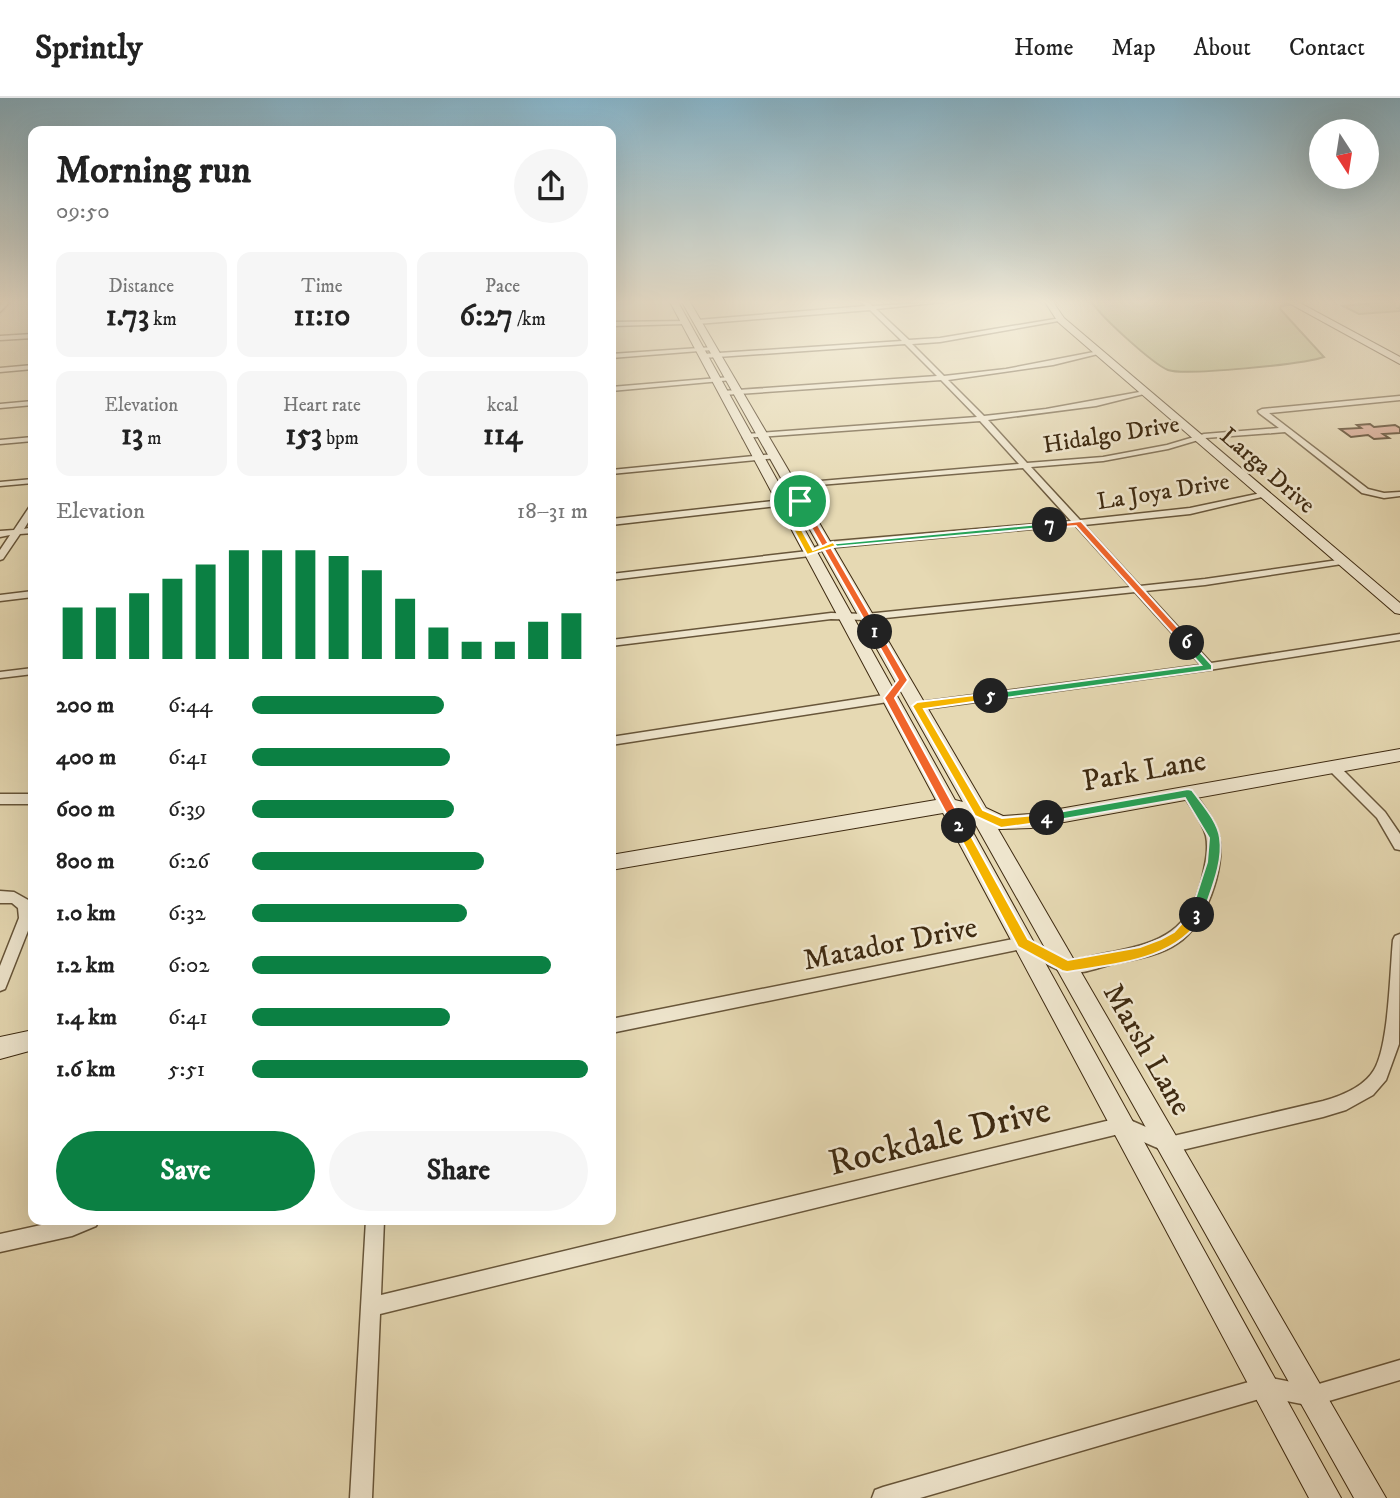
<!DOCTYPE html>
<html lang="en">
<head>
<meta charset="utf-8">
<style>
  :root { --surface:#fff; --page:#f6f6f6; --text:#222; --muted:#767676; --line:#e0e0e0; --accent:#0b8043 }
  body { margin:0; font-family:"IM FELL DW Pica",serif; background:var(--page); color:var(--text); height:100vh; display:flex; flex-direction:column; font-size:26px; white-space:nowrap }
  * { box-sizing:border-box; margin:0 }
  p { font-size:23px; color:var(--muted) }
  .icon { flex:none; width:38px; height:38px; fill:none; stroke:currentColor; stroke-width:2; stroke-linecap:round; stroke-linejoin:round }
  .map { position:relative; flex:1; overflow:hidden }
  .panel { position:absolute; left:28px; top:28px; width:588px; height:1099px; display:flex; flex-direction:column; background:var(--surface); border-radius:14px; box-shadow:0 7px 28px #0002 }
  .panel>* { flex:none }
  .needle { width:46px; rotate:168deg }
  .tools { position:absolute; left:1309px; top:21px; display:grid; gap:14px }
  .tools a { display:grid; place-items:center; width:70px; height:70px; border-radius:50%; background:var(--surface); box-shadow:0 7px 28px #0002; font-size:35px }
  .pin { position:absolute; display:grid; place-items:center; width:60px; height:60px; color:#fff; margin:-30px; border:4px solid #fff; border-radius:50%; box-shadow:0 2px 7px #0007 }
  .km { position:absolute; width:35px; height:35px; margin:-18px; border-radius:50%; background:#222; color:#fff; font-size:19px; line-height:35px; text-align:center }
  .round { display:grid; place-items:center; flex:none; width:74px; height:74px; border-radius:37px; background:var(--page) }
  .headline { display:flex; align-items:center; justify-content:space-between; height:119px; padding:0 28px }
  h1 { font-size:38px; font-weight:800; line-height:52px }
  .stats { display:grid; grid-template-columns:repeat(3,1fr); gap:10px; height:119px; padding:7px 28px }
  .stats div { display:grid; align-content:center; border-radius:14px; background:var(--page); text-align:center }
  .stats b { font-size:30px; font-weight:800 }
  .stats small { font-size:19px; font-weight:400 }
  .stats p { font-size:19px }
  .chart { height:196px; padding:14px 28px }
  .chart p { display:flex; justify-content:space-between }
  .chart svg { width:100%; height:126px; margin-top:7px; stroke:var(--accent); stroke-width:6 }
  .button { display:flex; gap:14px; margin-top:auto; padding:14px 28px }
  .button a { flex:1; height:80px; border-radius:42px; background:var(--accent); color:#fff; font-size:28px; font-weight:800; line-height:80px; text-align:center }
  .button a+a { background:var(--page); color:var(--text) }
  ul { padding:0 28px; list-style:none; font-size:23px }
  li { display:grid; grid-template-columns:112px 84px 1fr; align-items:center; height:52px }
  li i { height:18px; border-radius:9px; background:var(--accent) }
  header { display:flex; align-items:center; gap:42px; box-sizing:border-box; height:98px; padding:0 35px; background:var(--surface); border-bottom:2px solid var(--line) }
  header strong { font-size:33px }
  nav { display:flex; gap:38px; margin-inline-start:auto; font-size:24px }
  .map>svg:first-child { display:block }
</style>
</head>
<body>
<header>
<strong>Sprintly</strong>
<nav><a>Home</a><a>Map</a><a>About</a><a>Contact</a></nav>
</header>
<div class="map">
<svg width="1400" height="1400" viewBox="0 0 1400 1400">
  <rect width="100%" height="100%" fill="#e6d9b3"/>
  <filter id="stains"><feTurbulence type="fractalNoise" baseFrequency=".00286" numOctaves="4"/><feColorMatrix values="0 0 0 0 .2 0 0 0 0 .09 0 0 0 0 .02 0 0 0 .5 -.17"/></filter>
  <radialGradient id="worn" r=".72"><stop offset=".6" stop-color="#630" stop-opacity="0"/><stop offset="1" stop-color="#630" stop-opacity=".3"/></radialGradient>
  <g fill="#babe89" stroke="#7c744d" stroke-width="2">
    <path d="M1092,204H1283L1288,207L1281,208L1280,211L1324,259C1305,266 1185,278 1168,272C1153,266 1101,219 1092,204Z"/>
    <polygon points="1384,204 1400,204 1400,213 1359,216 1343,208"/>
  </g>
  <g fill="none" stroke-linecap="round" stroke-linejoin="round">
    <polyline stroke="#73816c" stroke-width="2" points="1397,210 1400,210"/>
  </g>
  <polygon fill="#daa793" stroke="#3e2a11" stroke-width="2" points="1370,326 1374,329 1395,327 1400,330 1400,335 1383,336 1389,340 1374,341 1368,337 1351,339 1340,331 1361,330 1357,327"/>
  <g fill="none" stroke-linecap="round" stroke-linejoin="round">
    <defs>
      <g id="street">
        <polygon points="4,204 10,204 0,214 0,208"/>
        <polygon points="861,204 868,204 872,208 943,204 876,211 909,242 940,240 1061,220 1064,222 940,244 912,246 944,278 1006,271 1099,253 1102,255 1053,267 948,282 984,318 1046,311 1145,293 1148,295 1096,308 988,322 1027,365 1103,359 1167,347 1204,336 1279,330 1259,315 1258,313 1262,311 1400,298 1400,302 1269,315 1368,391 1384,395 1400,394 1400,398 1384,400 1362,395 1285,334 1205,340 1168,351 1103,363 1031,369 1080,422 1190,410 1266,394 1266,398 1190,416 1084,427 1140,488 1205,481 1345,461 1347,463 1342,466 1205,487 1145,493 1211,565 1400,536 1400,542 1209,572 917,612 913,611 911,608 913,605 1201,567 1135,494 866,522 831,521 611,548 611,542 831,515 866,516 1131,489 1075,427 827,450 810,458 611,482 611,476 808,453 825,444 1071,423 1023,370 771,391 770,389 774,387 1019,366 980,323 743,340 743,336 746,336 977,319 941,282 723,297 720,295 723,293 937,278 905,246 703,260 700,258 703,256 902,243 870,212 697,226 694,224 697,222 866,208"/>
        <polygon points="686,223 684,226 611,228 611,224"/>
        <polygon points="33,236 33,240 0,242 0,238"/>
        <polygon points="714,249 714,251 712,252 611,260 611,256"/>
        <polygon points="33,267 33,271 0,274 0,270"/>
        <polygon points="730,279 733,281 732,282 611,293 611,289"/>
        <polygon points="33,303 33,307 0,310 0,306"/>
        <polygon points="33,339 33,343 0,346 0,342"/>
        <polygon points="774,356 778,358 777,360 611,376 611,372"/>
        <polygon points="33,381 33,385 0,388 0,384"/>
        <polygon points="800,400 804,403 803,405 611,427 611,421"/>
        <polygon points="30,408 33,408 33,416 24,431 33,429 33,435 20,436 3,461 0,462 0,452 10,437 0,439 0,433 14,432"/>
        <polygon points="33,493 33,499 0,503 0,497"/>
        <polygon points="33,570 33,576 0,580 0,574"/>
        <polygon points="890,596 895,600 894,603 611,647 611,639"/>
        <polygon points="1333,665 1337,666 1385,714 1400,736 1400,752 1395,751 1377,720 1329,672 1327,669"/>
        <path d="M1188,690L1192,692C1202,706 1215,721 1219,739C1226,770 1205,827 1178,845C1161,857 1138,861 1117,865C1101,868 1081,878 1065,874C1049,870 1036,859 1022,851L611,935V921L1023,839L1059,859L1070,862C1085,861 1098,856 1113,854C1162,844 1189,833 1202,781C1205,767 1209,752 1206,738C1202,722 1190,709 1182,695Z"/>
        <rect x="0" y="696" width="33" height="10"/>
        <polygon points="0,793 14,794 30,803 33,820 7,886 5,891 0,893 0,868 19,820 18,810 12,805 0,805"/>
        <path d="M1400,836L1399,946L1386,982L1373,997L1346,1012L1323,1019L1169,1055L1123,1035L380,1216L372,1400H350L366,1122H384L381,1197L1123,1019L1169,1039L1323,1003C1341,998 1364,989 1374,972C1389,947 1390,873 1393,842L1395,838Z"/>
        <polygon points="64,1122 99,1122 96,1128 72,1138 0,1154 0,1136"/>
        <polygon points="1400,1262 1400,1282 1312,1308 1266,1299 920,1400 872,1400 875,1392 883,1389 1266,1279 1312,1288"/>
      </g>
      <g id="secondary">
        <polygon points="670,204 678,204 955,702 963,704 682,204 690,204 986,710 1003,718 1031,716 1400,651 1400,663 1031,730 998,731 1386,1400 1354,1400 972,720 964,718 1341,1400 1309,1400 943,715 611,772 611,757 936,702"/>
        <polygon points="1045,204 1053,204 1064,220 1400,505 1400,516 1395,515 1058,224"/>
        <polygon points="1287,204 1298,204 1400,259 1400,266"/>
        <polygon points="33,932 33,952 0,961 0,939"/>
      </g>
    </defs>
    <use href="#street" stroke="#68563a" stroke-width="3"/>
    <use href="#secondary" stroke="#3e2a11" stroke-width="2"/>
    <use href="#street" fill="#efe6ce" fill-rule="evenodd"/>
    <use href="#secondary" fill="#efe6ce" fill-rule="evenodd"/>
  </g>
  <linearGradient id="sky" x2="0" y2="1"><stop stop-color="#87b7ce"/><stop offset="0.51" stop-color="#f4eedd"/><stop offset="1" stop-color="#f4eedd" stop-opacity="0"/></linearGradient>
  <rect width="1400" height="400" fill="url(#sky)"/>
  <polygon fill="#f0652b" stroke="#fff" stroke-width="2" points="800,401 804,403 880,534 879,536 871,534 796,403"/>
  <polygon fill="#f0652b" stroke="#fff" stroke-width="2" points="872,532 879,532 908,582 895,600 965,728 964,732 955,732 884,600 898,582 871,534"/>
  <path fill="#f5b400" stroke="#fff" stroke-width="2" d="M959,724L964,725L1028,841L1068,862L1140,849L1161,841L1174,834L1192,814H1201L1203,817C1177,863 1113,866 1067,874L1062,873L1018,849L954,728Z"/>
  <path fill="#22a559" stroke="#fff" stroke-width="2" d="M1188,691L1192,692C1202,706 1218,723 1220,740C1224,765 1210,794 1203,817L1197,823L1190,817L1207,764L1209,740L1185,700L1047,724L1041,720L1047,716Z"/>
  <polygon fill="#f5b400" stroke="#fff" stroke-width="2" points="991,595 996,598 994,601 924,611 983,712 1002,720 1047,716 1053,720 1051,723 1001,730 975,718 912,608 917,604"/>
  <polygon fill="#22a559" stroke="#fff" stroke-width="2" points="1183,543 1190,543 1212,567 1212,572 991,602 986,598 991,595 1201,567 1183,547"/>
  <polygon fill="#f0652b" stroke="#fff" stroke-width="2" points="1081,423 1190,543 1190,547 1183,547 1076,428 1050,430 1046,427"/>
  <polygon fill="#22a559" stroke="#fff" stroke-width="2" points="1050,425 1053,429 833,449 828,446"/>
  <polygon fill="#f5b400" stroke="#fff" stroke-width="2" points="800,401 803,405 788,407 813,452 833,444 836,448 807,457 779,405"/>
  <g text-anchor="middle" stroke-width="5" stroke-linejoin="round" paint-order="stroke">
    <g font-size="24" fill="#3e2a11" stroke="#efe6ce">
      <text transform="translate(1111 336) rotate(-9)" y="8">Hidalgo Drive</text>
      <text transform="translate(1268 372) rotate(41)" y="8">Larga Drive</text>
      <text transform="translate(1163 393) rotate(-9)" y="8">La Joya Drive</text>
    </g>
    <g font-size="30" fill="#3e2a11" stroke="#efe6ce">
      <text transform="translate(1144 672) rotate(-10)" y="10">Park Lane</text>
      <text transform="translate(890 845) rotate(-11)" y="10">Matador Drive</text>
      <text transform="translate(1148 951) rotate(60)" y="10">Marsh Lane</text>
    </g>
    <g font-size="37" fill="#3e2a11" stroke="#efe6ce">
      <text transform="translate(939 1037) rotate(-14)" y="13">Rockdale Drive</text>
    </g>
  </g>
  <rect width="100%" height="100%" filter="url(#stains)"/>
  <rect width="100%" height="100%" fill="url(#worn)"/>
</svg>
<div class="tools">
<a><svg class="needle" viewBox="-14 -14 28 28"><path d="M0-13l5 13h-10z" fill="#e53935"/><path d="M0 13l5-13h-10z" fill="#767676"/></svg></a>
</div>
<div class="pin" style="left:800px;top:403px;background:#1e9e55"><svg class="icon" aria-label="arrive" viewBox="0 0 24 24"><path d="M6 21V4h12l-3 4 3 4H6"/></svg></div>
<b class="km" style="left:875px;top:534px">1</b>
<b class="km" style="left:959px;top:728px">2</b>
<b class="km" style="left:1197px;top:817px">3</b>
<b class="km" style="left:1047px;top:720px">4</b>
<b class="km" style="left:991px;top:598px">5</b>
<b class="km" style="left:1187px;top:545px">6</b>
<b class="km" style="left:1050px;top:427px">7</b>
<section class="panel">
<div class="headline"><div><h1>Morning run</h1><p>09:50</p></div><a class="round"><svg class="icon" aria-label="share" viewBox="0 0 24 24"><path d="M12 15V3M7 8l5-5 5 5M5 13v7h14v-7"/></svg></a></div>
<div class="stats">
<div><p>Distance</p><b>1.73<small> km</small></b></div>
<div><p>Time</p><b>11:10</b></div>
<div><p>Pace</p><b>6:27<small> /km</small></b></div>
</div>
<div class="stats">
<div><p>Elevation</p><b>13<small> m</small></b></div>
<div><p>Heart rate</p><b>153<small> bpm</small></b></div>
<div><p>kcal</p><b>114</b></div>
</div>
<div class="chart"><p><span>Elevation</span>18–31 m</p>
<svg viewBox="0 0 160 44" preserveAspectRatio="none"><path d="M5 44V26M15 44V26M25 44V21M35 44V16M45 44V11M55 44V6M65 44V6M75 44V6M85 44V8M95 44V13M105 44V23M115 44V33M125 44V38M135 44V38M145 44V31M155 44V28"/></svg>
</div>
<ul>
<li><b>200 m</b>6:44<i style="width:57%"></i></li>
<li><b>400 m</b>6:41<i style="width:59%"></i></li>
<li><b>600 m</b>6:39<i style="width:60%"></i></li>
<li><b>800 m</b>6:26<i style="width:69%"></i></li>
<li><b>1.0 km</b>6:32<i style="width:64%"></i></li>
<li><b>1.2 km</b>6:02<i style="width:89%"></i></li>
<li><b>1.4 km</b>6:41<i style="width:59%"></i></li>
<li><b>1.6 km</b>5:51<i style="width:100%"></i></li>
</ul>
<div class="button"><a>Save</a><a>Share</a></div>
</section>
</div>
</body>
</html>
